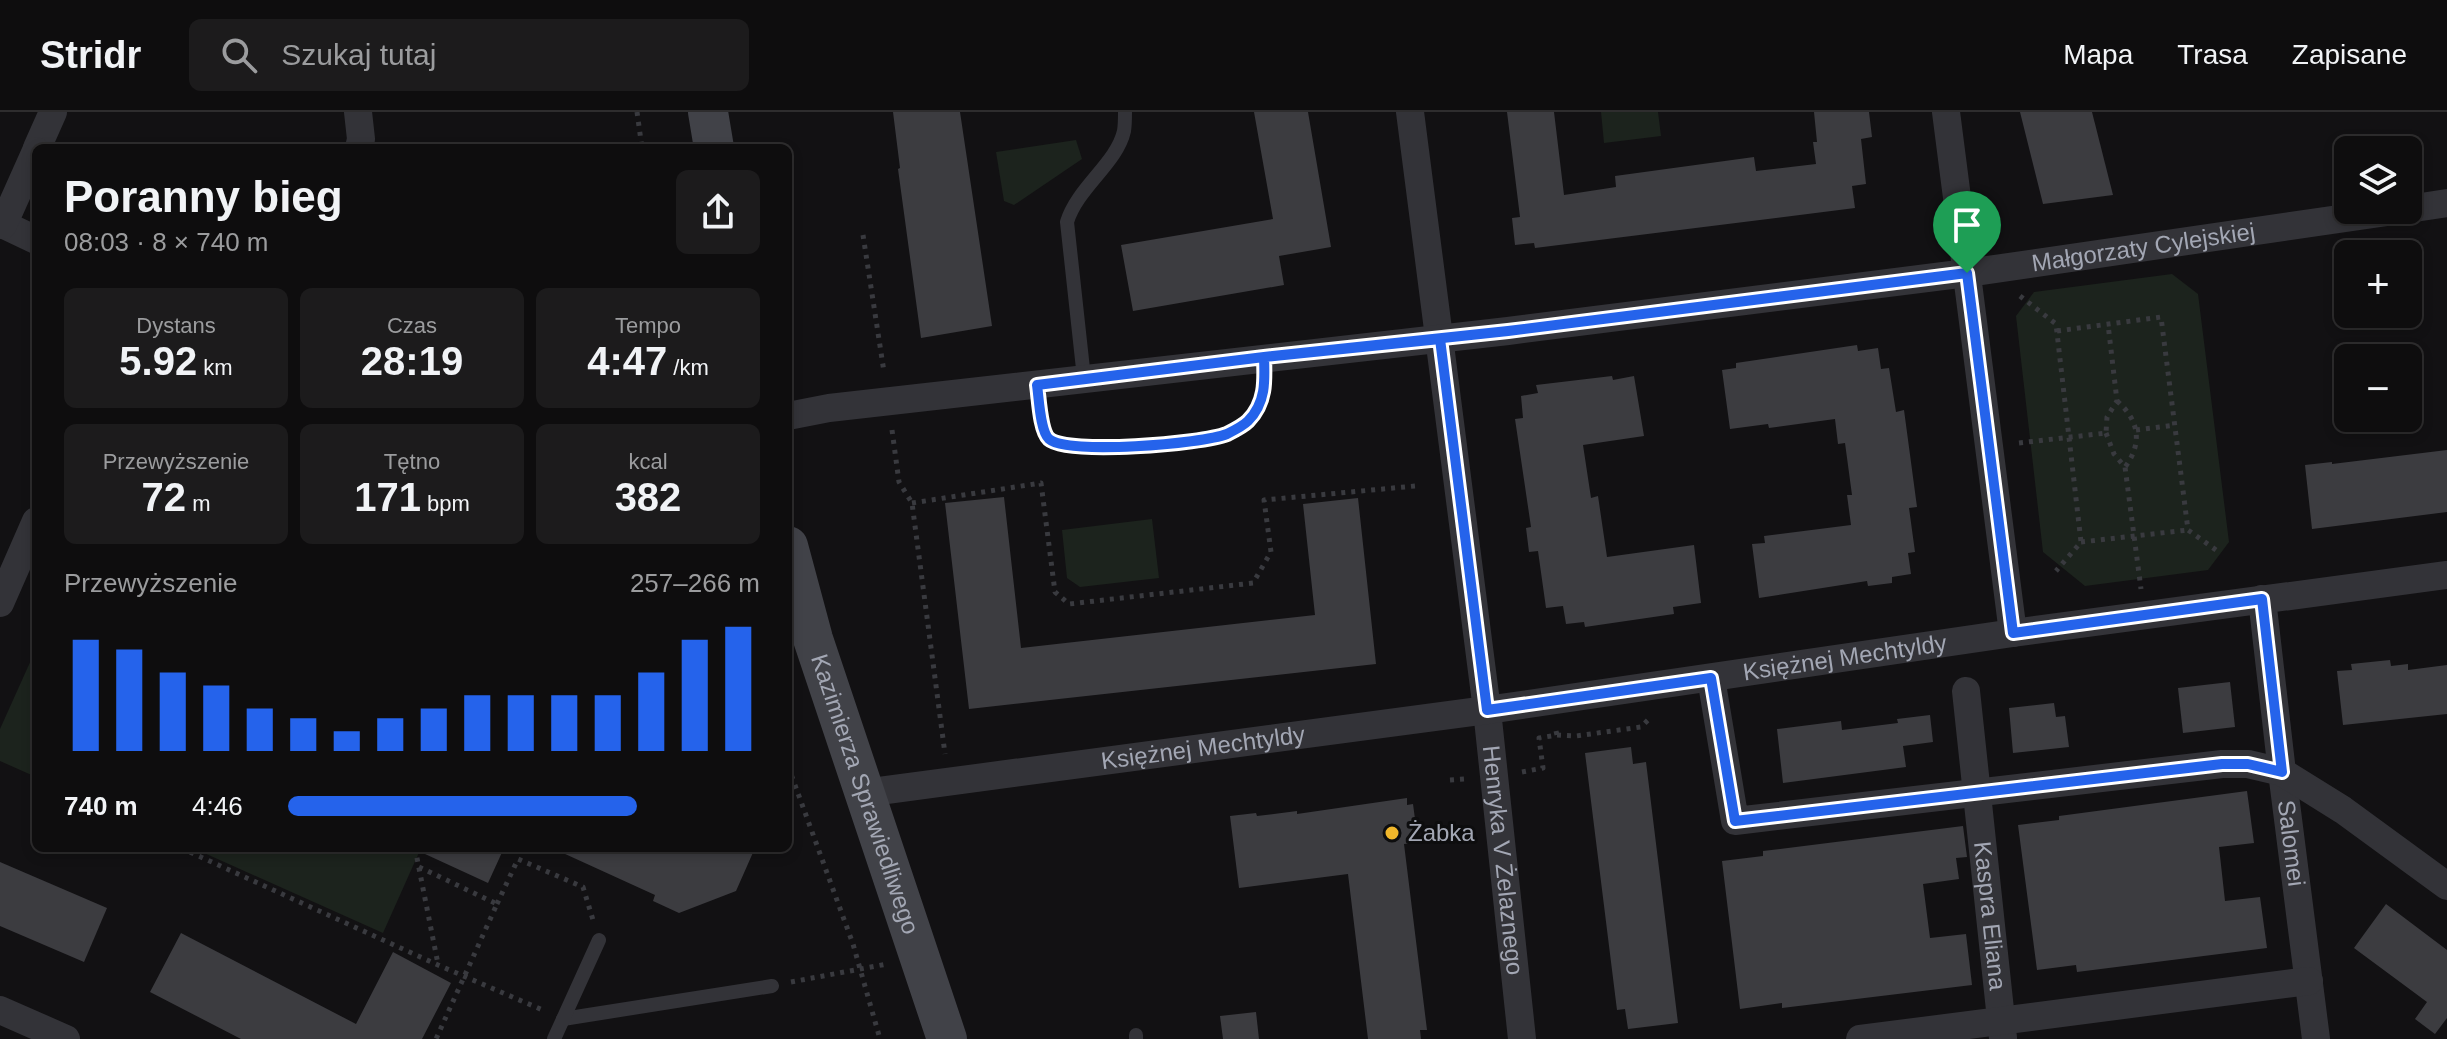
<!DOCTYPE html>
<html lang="pl">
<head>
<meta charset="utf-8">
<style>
  :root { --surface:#0e0d0e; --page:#1c1b1c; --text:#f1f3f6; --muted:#9b9c9e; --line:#2e2d2e; --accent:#2563eb }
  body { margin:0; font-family:Helvetica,sans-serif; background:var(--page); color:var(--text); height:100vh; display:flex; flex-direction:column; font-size:30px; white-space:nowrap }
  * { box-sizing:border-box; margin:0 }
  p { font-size:26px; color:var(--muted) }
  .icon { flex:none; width:44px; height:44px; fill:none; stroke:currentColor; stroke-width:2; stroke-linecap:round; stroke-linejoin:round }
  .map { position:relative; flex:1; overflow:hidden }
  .sheet { position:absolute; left:32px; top:32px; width:760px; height:708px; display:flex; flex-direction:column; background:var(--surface); border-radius:12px; box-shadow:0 4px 12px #0003,0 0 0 2px var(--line) }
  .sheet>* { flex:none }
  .tools { position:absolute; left:2334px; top:24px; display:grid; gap:16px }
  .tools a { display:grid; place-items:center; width:88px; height:88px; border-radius:12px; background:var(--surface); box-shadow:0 4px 12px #0003,0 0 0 2px var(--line); font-size:40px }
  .pin { position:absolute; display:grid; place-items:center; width:68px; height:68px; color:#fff; margin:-82px -34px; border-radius:50% 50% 50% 0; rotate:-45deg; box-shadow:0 0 8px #0007 }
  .pin .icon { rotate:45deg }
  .round { display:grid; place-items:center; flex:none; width:84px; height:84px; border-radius:12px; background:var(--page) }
  .overview { display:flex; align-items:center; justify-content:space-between; height:136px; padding:0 32px }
  h1 { font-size:44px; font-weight:700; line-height:60px }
  .metrics { display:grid; grid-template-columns:repeat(3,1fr); gap:12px; height:136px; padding:8px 32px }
  .metrics div { display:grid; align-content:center; border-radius:12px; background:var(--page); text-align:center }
  .metrics b { font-size:40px; font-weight:700 }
  .metrics small { font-size:22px; font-weight:400 }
  .metrics p { font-size:22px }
  .chart { height:224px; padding:16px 32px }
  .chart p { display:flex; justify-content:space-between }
  .chart svg { width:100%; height:144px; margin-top:8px; stroke:var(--accent); stroke-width:6 }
  ul { padding:0 32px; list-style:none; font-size:26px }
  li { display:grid; grid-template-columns:128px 96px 1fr; align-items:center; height:60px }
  li i { height:20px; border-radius:10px; background:var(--accent) }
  header { display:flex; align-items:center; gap:48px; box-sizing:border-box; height:112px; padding:0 40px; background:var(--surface); border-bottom:2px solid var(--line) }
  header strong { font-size:38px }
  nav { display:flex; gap:44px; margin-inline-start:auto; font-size:28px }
  .search { width:560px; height:72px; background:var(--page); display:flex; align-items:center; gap:20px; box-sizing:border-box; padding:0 28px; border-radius:12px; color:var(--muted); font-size:30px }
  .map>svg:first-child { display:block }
</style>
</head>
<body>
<header>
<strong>Stridr</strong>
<div class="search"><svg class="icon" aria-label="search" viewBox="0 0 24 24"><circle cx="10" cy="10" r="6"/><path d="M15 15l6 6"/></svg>Szukaj tutaj</div>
<nav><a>Mapa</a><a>Trasa</a><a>Zapisane</a></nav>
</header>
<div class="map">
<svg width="2447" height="927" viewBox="0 0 2447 927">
  <rect width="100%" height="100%" fill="#121113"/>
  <g fill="#1c231d">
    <polygon points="1601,0 1658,0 1661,24 1604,31"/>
    <polygon points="1076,28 1082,47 1014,93 1004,89 996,40"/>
    <polygon points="2172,162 2198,182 2229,430 2208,458 2085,474 2043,440 2016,204 2034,180"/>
    <polygon points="1152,407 1159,466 1080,475 1067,466 1062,418"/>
    <polygon points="36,537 36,665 0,649 0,617"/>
    <polygon points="193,736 421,736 383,821"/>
  </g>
  <g fill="#3c3c40">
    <polygon points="893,0 960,0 992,214 921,226 898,57 900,56"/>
    <polygon points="1254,0 1308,0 1331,135 1279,144 1284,173 1133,199 1121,133 1273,107"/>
    <polygon points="1507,0 1554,0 1564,83 1616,75 1615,64 1754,45 1756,59 1816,52 1813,30 1817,30 1814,0 1869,0 1872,25 1861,27 1866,72 1852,74 1855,96 1535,136 1534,131 1515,133 1512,106 1520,105"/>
    <polygon points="2020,0 2092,0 2113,83 2043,92"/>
    <polygon points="1857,233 1858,239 1878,236 1881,257 1889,256 1896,300 1904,298 1917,395 1909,396 1915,440 1908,441 1911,462 1892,465 1892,471 1868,474 1867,469 1759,486 1752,432 1765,431 1764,424 1851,413 1847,383 1852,383 1845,331 1838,332 1835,307 1769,316 1768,312 1730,317 1722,258 1736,256 1736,251"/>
    <polygon points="1612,264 1613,268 1634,264 1644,324 1583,333 1591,386 1598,384 1607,445 1694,433 1701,491 1673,495 1674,502 1585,515 1584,510 1566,512 1563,494 1546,496 1538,439 1529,440 1526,416 1531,415 1515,307 1523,306 1521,284 1538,281 1536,273"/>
    <polygon points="2447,338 2447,400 2312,417 2305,353 2332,350 2332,352"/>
    <polygon points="1004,385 1021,536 1315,503 1303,392 1358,386 1376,552 969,597 945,391"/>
    <polygon points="2390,548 2391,554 2408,552 2408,558 2447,553 2447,602 2343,613 2337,559 2352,558 2351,552"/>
    <polygon points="2230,570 2235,615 2183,621 2178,576"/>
    <polygon points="2054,591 2056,605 2065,604 2069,635 2013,641 2009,596"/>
    <polygon points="1930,603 1933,630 1903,634 1906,655 1783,671 1777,617 1841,609 1842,618 1898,611 1897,607"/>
    <polygon points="1631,635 1633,652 1646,650 1678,911 1628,917 1625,897 1617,898 1585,641"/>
    <polygon points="2247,679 2254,731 2219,735 2225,789 2260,785 2267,836 2077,860 2076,853 2037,858 2018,713 2059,708 2059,704"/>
    <polygon points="1407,686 1407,693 1413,692 1417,722 1414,723 1415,731 1404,732 1427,918 1420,918 1421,927 1368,927 1348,762 1239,776 1230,704 1256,701 1257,704 1297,699 1297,702"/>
    <polygon points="1963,714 1967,745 1956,746 1959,767 1923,772 1930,826 1966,822 1972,873 1782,896 1782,891 1740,897 1722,749 1763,744 1763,739"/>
    <polygon points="412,736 504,736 488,771"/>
    <polygon points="552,736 755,736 736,779 679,801 653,789 655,783"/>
    <polygon points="0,750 107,796 84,850 0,814"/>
    <polygon points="2386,792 2447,838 2447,906 2435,922 2415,907 2427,890 2354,836"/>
    <polygon points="181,821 356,912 393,840 451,871 422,927 241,927 150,880"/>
    <polygon points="1256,900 1259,927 1223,927 1220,904"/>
  </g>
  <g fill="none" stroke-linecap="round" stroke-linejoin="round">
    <g stroke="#393a3f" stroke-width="5" stroke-dasharray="4 6" stroke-linecap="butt">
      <polyline points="637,0 642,36"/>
      <polyline points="863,123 884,260"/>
      <polyline points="2020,184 2056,212 2081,430 2056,459"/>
      <polyline points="2057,219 2161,205 2188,418 2216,438"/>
      <path d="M2117,289C2139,308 2143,331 2125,355"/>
      <polyline points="892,318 899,370 912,391 945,642"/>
      <polyline points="2136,318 2175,313"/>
      <polyline points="2106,321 2114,342 2125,355 2141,477"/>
      <polyline points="2019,331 2106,321 2107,305 2117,289 2108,212"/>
      <polyline points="912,391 1041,371 1055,480 1069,492 1253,471 1271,440 1264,388 1415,374"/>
      <polyline points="2081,430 2188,418"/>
      <polyline points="1557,623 1576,624 1641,615 1651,605"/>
      <polyline points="788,654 853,832 880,927"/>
      <polyline points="1522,660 1543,656 1539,626 1557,623 1555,615"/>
      <polyline points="1450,668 1465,667"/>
      <polyline points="181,736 438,853 545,899"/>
      <polyline points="415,736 438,852"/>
      <polyline points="419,755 497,792 436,927"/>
      <polyline points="497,792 518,747 583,775 593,808"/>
      <polyline points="791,870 887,852"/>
    </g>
    <g stroke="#333338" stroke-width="14">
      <path d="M1084,266L1067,110C1077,76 1117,51 1124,19C1125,13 1125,6 1125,0"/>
      <path d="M1037,273C1039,286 1040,319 1049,327C1068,343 1202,332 1227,322C1233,319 1243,314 1248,309C1266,291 1265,269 1264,245"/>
      <polyline points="563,907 772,874"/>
      <polyline points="1136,923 1136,927"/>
      <polyline points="554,927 599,828"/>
    </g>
    <g stroke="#333338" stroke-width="28">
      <polyline points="358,0 361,27 359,36"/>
      <path id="s1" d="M1410,0L1487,598L1522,927"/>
      <polyline points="1946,0 2013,521"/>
      <polyline points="37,36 53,0"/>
      <polyline points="2408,97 2447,91"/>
      <polyline points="0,111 36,128"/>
      <polyline points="3,113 36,39"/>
      <path id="s2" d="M788,304L829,296L1508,219L1967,161L2401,98"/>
      <path id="s3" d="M2262,487L2282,660L2316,927"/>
      <polyline points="0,491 36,409"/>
      <polyline points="1711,566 1735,709 2222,652 2248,652 2282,660 2343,698 2447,774"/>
      <path id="s4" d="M1966,579L2003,926"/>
      <path id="s5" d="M864,681L1487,598L2013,521L2447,463"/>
      <polyline points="0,898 66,927"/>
      <polyline points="1860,927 2309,869"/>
    </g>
    <g stroke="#414248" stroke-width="40">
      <polyline points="708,0 714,36"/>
      <path id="s6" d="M788,434L813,527L947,927"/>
    </g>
  </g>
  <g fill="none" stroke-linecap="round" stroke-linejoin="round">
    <defs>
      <path id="route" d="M1967,161L1508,219L1264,245L1037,273C1039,286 1040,319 1049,327C1067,343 1202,332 1227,322C1233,319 1243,314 1248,309C1266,291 1265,269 1264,245L1440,227L1487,598L1711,566L1735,709L2222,652H2248L2282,660L2262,487L2013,521L1967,161"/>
    </defs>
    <use href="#route" stroke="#fff" stroke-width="16"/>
    <use href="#route" stroke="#2563eb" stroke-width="10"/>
  </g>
  <circle fill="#f1b72b" stroke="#0d0d0e" stroke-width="3" cx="1392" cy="721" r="8"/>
  <g text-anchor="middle" stroke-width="6" stroke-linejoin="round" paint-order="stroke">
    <g font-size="24" fill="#a3a7b4" stroke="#0d0d0e">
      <text dy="8" stroke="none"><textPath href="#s2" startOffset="1366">Małgorzaty Cylejskiej</textPath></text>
      <text dy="8" stroke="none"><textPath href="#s5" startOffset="990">Księżnej Mechtyldy</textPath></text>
      <text dy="8" stroke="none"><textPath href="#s5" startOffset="342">Księżnej Mechtyldy</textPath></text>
      <text dy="8" stroke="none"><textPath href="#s6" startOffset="260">Kazimierza Sprawiedliwego</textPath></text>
      <text dy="8" stroke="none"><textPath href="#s3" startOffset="246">Salomei</textPath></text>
      <text dy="8" stroke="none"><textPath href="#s1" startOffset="754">Henryka V Żelaznego</textPath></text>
      <text dy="8" stroke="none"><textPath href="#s4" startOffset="226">Kaspra Eliana</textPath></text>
    </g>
    <g font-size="24" fill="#a3a7b4" stroke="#0d0d0e" text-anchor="start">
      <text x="1408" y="729">Żabka</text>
    </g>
  </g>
</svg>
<div class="tools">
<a><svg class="icon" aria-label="layers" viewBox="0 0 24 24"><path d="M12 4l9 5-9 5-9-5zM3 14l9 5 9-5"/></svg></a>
<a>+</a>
<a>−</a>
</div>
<div class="pin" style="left:1967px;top:161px;background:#1e9e55"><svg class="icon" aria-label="arrive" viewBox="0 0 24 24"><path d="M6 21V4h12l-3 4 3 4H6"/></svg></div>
<section class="sheet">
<div class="overview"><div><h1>Poranny bieg</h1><p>08:03 · 8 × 740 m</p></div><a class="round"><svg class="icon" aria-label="share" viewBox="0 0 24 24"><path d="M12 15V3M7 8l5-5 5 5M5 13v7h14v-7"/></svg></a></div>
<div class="metrics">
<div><p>Dystans</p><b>5.92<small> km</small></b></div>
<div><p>Czas</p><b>28:19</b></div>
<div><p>Tempo</p><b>4:47<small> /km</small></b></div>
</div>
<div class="metrics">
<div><p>Przewyższenie</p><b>72<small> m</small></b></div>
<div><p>Tętno</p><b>171<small> bpm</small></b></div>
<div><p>kcal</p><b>382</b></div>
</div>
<div class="chart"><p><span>Przewyższenie</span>257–266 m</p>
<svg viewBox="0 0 160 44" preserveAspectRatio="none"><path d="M5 44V10M15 44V13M25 44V20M35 44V24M45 44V31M55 44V34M65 44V38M75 44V34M85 44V31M95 44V27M105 44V27M115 44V27M125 44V27M135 44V20M145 44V10M155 44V6"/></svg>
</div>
<ul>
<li><b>740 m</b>4:46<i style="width:74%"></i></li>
</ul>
</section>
</div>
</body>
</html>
